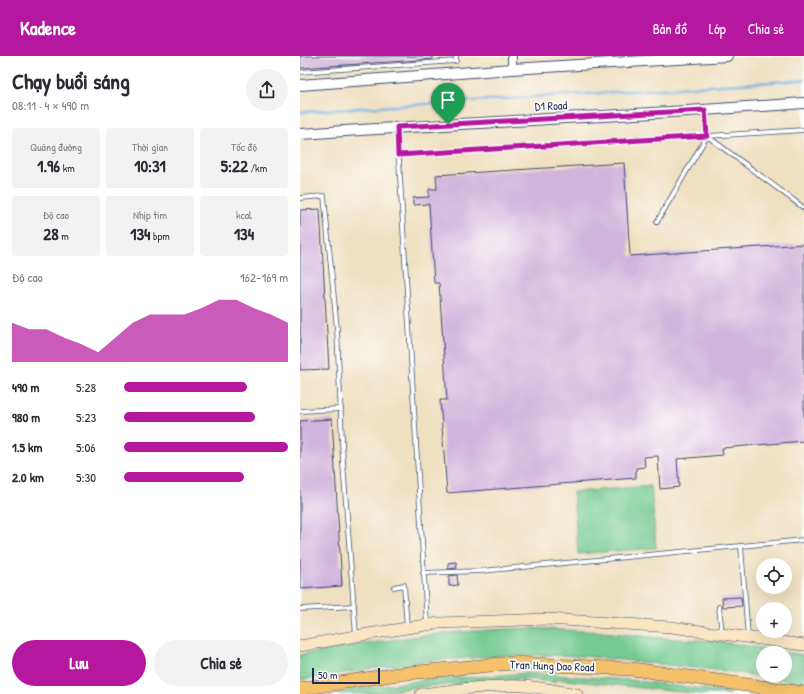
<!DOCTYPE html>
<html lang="vi">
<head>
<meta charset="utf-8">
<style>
  :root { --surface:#fff; --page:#f2f2f3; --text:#2b2b33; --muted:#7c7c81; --accent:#b5179e }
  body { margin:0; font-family:"Patrick Hand",sans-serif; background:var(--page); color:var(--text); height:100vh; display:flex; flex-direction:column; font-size:15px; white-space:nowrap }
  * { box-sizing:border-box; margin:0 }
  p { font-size:13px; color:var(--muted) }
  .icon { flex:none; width:22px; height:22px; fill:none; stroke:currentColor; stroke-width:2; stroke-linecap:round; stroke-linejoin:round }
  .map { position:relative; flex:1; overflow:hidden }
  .details { display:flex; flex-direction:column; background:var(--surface); width:300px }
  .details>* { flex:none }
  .buttons { position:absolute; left:456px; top:502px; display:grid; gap:8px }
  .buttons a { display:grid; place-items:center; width:36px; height:36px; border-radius:50%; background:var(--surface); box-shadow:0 4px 16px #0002; font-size:20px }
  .scale { position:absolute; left:12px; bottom:10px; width:68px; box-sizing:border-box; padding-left:4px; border:2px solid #1b2f5e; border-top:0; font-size:11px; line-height:14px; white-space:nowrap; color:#1b2f5e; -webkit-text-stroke:3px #fdfcf7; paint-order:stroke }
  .pin { position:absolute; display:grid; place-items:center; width:34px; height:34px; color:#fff; margin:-41px -17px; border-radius:50% 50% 50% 0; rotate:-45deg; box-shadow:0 0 4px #0007 }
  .pin .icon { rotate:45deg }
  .round { display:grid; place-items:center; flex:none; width:42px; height:42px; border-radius:21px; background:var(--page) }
  .headline { display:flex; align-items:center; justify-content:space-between; height:68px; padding:0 12px }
  h1 { font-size:22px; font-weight:700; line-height:30px }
  .stats { display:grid; grid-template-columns:repeat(3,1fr); gap:6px; height:68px; padding:4px 12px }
  .stats div { display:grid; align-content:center; border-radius:4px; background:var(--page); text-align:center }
  .stats b { font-size:17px; font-weight:700 }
  .stats small { font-size:11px; font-weight:400 }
  .stats p { font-size:11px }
  .chart { height:112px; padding:8px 12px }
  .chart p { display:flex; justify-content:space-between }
  .chart svg { width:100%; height:72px; margin-top:4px; fill:var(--accent); opacity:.7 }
  .cta { display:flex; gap:8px; margin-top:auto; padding:8px 12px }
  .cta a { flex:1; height:46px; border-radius:24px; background:var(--accent); color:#fff; font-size:16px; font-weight:700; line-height:46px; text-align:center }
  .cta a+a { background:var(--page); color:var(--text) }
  ul { padding:0 12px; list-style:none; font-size:13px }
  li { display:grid; grid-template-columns:64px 48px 1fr; align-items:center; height:30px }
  li i { height:10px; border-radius:5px; background:var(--accent) }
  header { display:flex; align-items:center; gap:24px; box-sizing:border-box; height:56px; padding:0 20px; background:var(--accent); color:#fff }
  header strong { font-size:19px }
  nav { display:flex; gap:22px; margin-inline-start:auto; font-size:14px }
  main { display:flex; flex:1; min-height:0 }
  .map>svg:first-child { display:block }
</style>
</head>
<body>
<header>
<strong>Kadence</strong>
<nav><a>Bản đồ</a><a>Lớp</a><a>Chia sẻ</a></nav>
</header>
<main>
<section class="details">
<div class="headline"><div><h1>Chạy buổi sáng</h1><p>08:11 · 4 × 490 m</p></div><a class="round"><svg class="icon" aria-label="share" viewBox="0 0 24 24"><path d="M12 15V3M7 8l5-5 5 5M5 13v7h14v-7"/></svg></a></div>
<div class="stats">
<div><p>Quãng đường</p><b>1.96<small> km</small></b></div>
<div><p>Thời gian</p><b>10:31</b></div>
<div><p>Tốc độ</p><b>5:22<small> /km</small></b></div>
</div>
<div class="stats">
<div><p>Độ cao</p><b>28<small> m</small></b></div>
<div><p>Nhịp tim</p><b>134<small> bpm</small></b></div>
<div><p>kcal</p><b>134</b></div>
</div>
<div class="chart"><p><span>Độ cao</span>162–169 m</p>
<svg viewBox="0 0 160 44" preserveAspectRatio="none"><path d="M0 44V20L10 24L20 24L30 29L40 33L50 38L60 29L70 20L80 15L90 15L100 15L110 11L120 6L130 6L140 11L150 15L160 20V44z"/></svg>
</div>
<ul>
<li><b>490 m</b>5:28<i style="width:75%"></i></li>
<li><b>980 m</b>5:23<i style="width:80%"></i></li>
<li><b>1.5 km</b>5:06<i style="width:100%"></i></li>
<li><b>2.0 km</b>5:30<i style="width:73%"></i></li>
</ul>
<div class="cta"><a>Lưu</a><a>Chia sẻ</a></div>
</section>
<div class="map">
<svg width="504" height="638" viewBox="0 0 504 638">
  <rect width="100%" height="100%" fill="#fdfcf7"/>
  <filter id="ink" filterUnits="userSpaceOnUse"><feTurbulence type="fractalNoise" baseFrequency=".025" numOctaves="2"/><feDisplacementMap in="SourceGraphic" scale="8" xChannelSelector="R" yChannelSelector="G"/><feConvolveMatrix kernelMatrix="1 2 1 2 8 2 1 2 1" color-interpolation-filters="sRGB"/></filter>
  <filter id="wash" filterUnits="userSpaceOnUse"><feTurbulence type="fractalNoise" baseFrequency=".012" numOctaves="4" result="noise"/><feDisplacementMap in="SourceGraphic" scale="16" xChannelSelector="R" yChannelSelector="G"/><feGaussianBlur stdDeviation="0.9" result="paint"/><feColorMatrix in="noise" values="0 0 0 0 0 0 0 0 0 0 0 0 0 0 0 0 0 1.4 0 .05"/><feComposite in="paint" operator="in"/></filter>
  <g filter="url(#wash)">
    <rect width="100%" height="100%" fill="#efe0c1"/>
    <g fill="#74cb91" stroke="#487d78" fill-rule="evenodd">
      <polygon points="351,430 356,492 278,498 273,436"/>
      <path d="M229,572L303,576L360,582L417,585L504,599V627L425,615L283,600L236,599L198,600L127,605L89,610L0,624V599C30,594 61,588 91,584C137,577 183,574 229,572ZM463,597H485V619H463Z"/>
      <polygon points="226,617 329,624 427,636 431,638 401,638 256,623 255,626 228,623 116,631 69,638 31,638 45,635 124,624 194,620"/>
    </g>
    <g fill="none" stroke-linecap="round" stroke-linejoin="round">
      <polyline stroke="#73b1e6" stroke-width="2.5" points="0,56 504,24"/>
    </g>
    <g id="blocks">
      <g fill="#d1b4de">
        <polygon points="0,0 133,0 133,3 0,12"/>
        <polygon points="324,107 330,200 504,188 504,385 422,392 423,399 377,403 379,431 360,433 358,400 344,401 345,411 336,412 336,422 147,437 140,344 147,344 139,227 134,227 129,148 113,149 113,142 129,141 129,133 137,133 136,119"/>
        <polygon points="20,153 29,313 0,314 0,154"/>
        <polygon points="32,363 42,530 0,533 0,365"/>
        <polygon points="156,506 157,512 148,513 148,507"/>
        <polygon points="157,519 158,529 149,530 149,520"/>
        <polygon points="441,541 442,550 423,551 422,542"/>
      </g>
    </g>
  </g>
  <g filter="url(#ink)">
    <use href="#blocks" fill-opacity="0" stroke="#3b4a6d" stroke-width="1"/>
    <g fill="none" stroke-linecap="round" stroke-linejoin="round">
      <defs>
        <g id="service">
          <polyline points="0,16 156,5 156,0"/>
          <polyline points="97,71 127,568"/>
          <polyline points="407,80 504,152"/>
          <polyline points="98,99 504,74"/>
          <polyline points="0,142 24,140 37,273 43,407 56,580"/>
          <polyline points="357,166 407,80 405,55"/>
          <polyline points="0,355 41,353"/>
          <polyline points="441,490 448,581"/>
          <polyline points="123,517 181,515 504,484"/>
          <polyline points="94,531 104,529 107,572"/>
          <polyline points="419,551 422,577"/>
          <polyline points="0,553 54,550"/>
        </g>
        <polyline id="minor" points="212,0 212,13"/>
        <g id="tertiary">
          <polyline points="0,29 212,13 427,0"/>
          <path d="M0,78C168,66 336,60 504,47"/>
        </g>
        <g id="secondary">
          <polyline points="0,590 56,580 139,567 248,563 371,571 504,589"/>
          <path d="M121,638C154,634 188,629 222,630C240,631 258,635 277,638"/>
        </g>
        <polyline id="trunk" points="0,633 98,618 211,607 332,613 504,637"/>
      </defs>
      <use href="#service" stroke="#3b4a6d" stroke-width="5.5"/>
      <use href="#minor" stroke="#3b4a6d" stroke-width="10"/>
      <use href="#tertiary" stroke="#3b4a6d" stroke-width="12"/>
      <use href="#secondary" stroke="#3b4a6d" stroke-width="12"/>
      <use href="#trunk" stroke="#3b4a6d" stroke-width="14"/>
      <use href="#service" stroke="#fff" stroke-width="4"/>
      <use href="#minor" stroke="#fff" stroke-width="8"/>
      <use href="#tertiary" stroke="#fff" stroke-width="10"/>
      <use href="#secondary" stroke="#fbe6c4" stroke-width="11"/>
      <use href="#trunk" stroke="#f5c16b" stroke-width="13"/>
    </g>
  </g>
  <g fill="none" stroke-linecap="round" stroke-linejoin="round" filter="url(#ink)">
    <defs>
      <polygon id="route" points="405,54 407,80 98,99 97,71"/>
    </defs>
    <use href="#route" stroke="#fff" stroke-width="8"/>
    <use href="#route" stroke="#b5179e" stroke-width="5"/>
  </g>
  <g text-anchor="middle" stroke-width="3.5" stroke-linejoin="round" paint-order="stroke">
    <g font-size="12" fill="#1b2f5e" stroke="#fdfcf7">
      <text transform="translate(251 50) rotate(-3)" y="4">D1 Road</text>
      <text transform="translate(252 610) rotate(2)" y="4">Tran Hung Dao Road</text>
    </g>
  </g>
</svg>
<div class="buttons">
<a><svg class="icon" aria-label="locate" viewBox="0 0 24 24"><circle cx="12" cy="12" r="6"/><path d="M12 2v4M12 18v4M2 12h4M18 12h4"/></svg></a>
<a>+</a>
<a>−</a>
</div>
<div class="scale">50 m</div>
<div class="pin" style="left:148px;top:68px;background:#1e9e55"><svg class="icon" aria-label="arrive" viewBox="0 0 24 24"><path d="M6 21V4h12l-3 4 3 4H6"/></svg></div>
</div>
</main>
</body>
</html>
